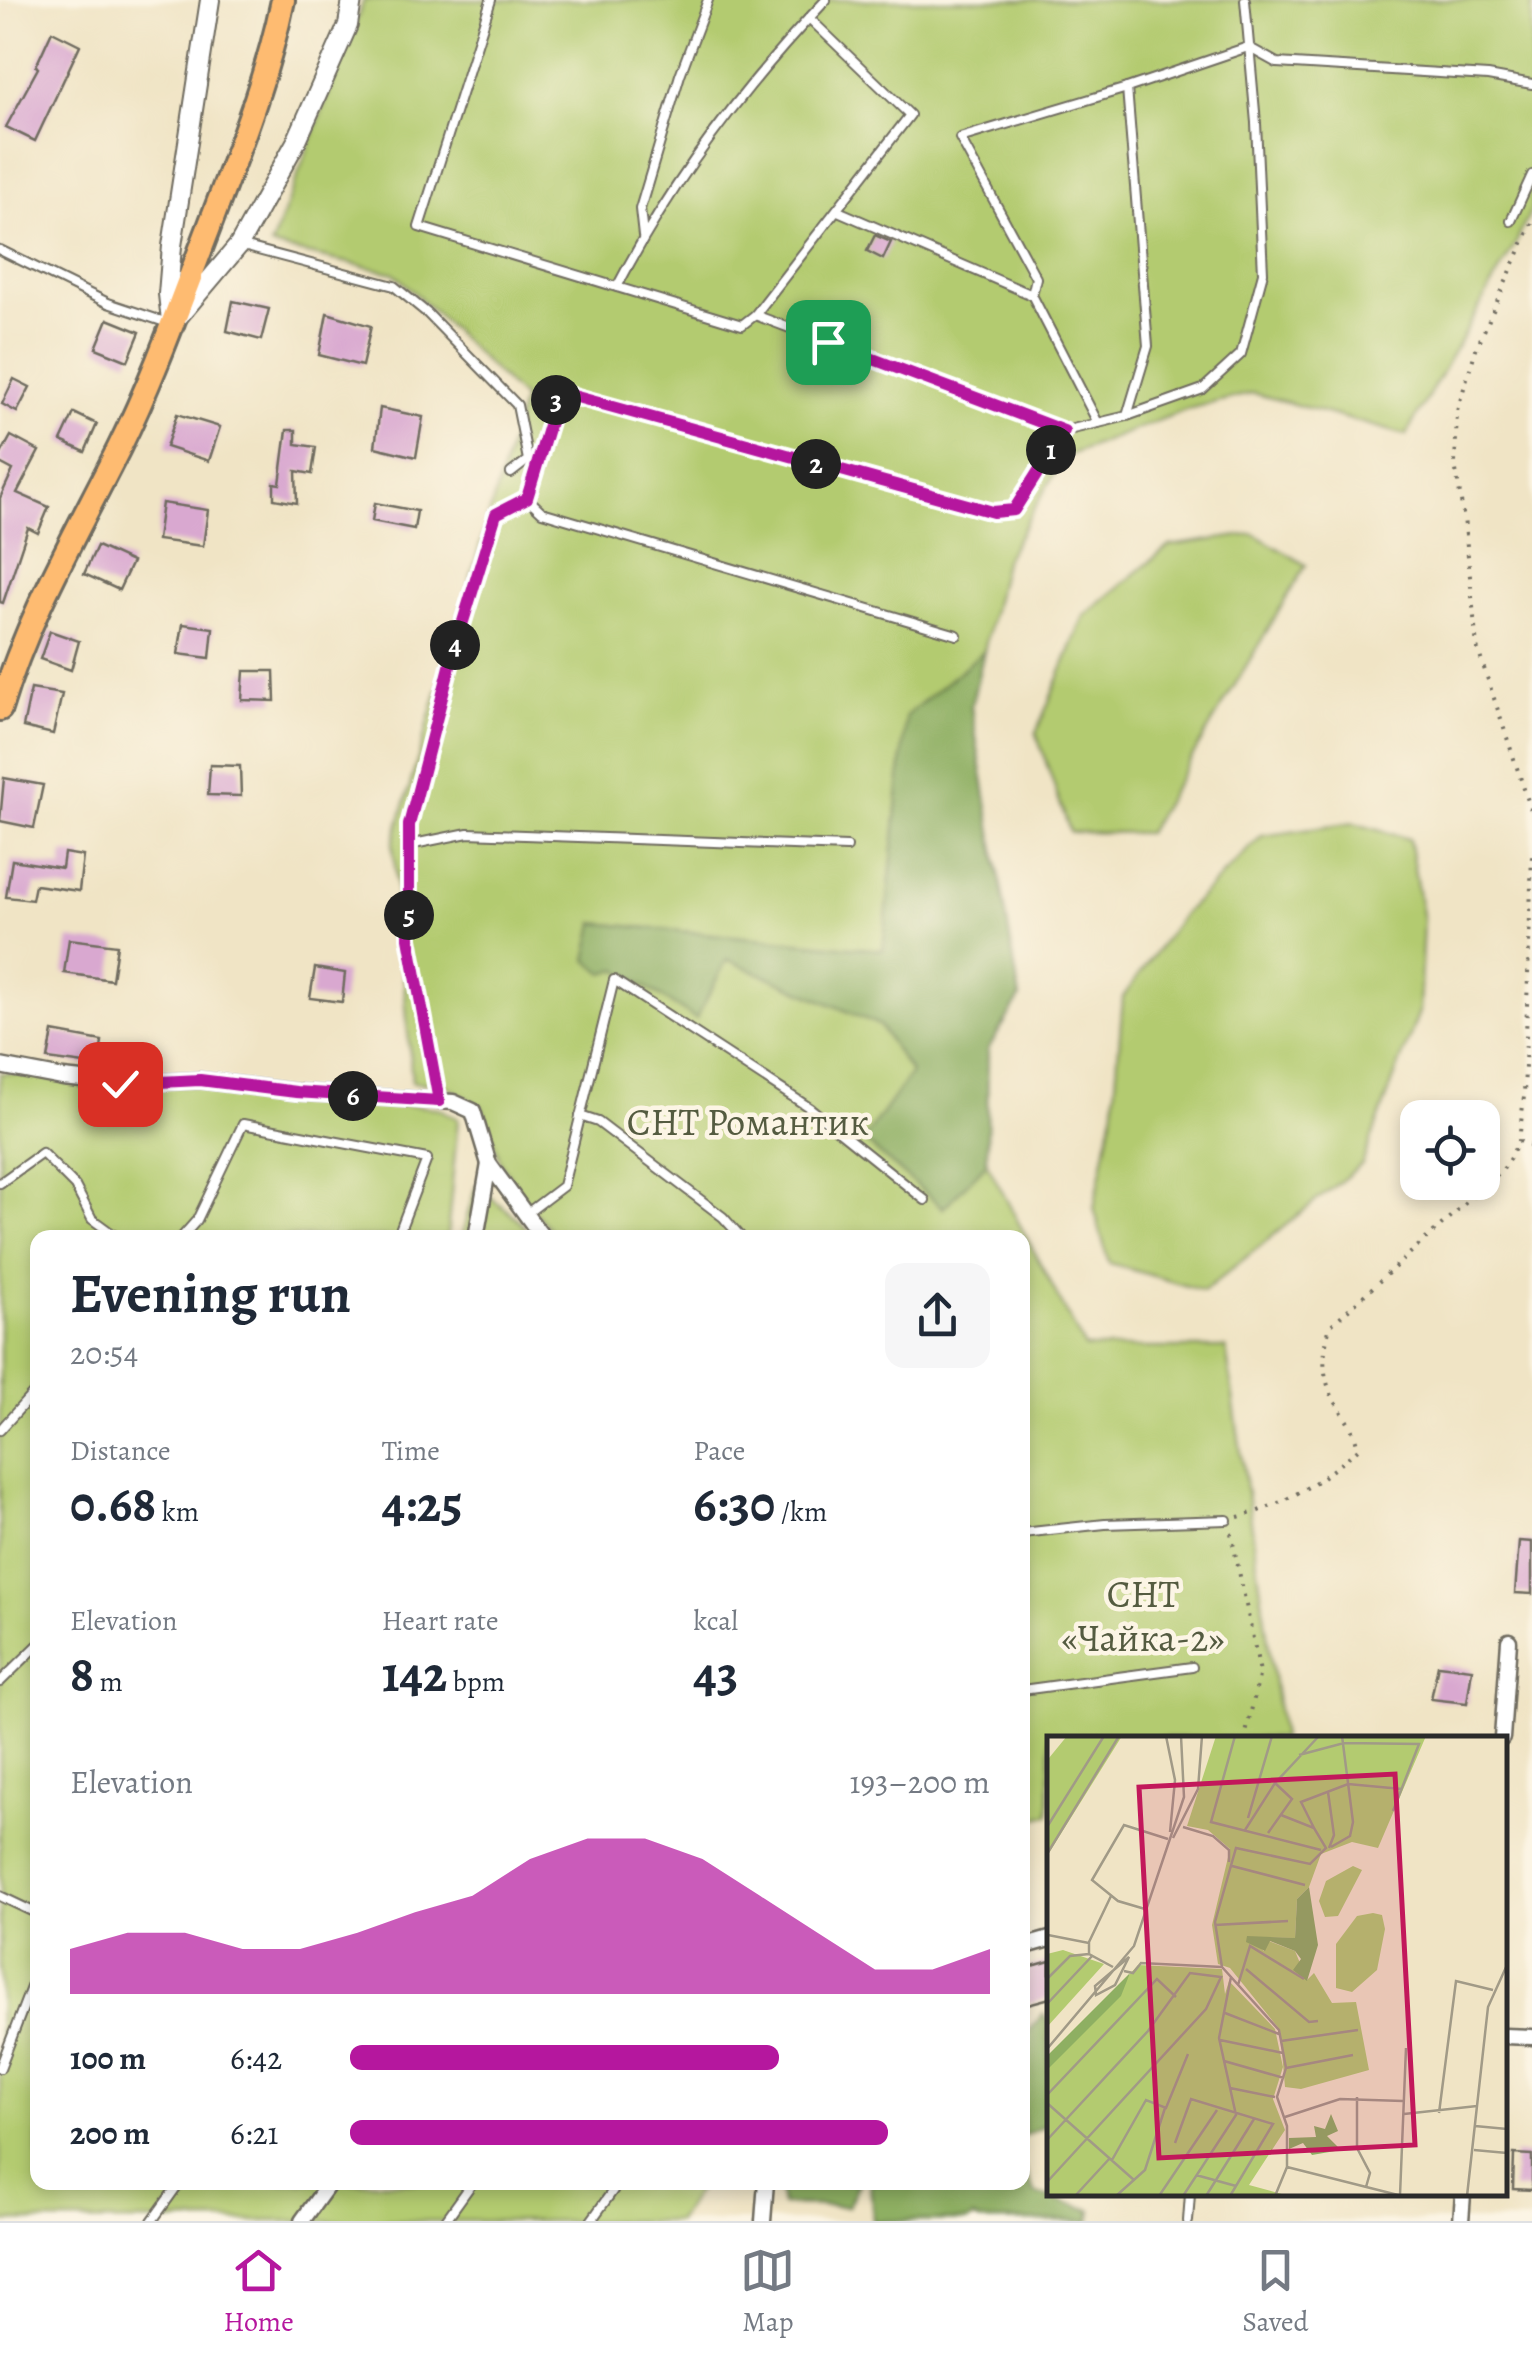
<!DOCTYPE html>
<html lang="en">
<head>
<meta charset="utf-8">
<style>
  :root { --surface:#fff; --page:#f6f6f7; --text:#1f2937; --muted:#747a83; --line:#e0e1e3; --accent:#b5179e }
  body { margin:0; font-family:Alegreya,serif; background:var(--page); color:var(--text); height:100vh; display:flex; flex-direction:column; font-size:38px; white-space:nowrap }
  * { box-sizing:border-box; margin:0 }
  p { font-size:32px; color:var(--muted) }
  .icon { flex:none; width:55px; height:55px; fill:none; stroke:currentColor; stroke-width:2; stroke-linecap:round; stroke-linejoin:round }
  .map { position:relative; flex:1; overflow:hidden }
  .drawer { position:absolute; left:30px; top:1230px; width:1000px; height:960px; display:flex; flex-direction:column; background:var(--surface); border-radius:20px; box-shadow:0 5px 15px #0003 }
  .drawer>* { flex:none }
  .fabs { position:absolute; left:1400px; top:1100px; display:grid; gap:20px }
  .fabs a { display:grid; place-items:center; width:100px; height:100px; border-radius:20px; background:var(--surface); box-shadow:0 5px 15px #0003; font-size:50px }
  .pin { position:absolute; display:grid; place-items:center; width:85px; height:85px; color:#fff; margin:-42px; border-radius:20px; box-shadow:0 5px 15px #0006 }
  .km { position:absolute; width:50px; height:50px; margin:-25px; border-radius:50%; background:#222; color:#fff; font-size:28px; line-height:50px; text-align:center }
  .round { display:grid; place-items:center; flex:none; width:105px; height:105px; border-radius:20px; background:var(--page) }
  .summary { display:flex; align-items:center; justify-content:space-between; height:170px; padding:0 40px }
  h1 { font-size:55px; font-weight:700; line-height:75px }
  .figures { display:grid; grid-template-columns:repeat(3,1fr); gap:15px; height:170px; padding:10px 40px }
  .figures div { display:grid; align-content:center }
  .figures b { font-size:50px; font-weight:700 }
  .figures small { font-size:28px; font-weight:400 }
  .figures p { font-size:28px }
  .chart { height:280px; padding:20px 40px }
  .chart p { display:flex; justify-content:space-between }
  .chart svg { width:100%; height:180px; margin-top:10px; fill:var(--accent); opacity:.7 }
  ul { padding:0 40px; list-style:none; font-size:32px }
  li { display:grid; grid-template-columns:160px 120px 1fr; align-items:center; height:75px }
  li i { height:25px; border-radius:12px; background:var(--accent) }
  .menu { display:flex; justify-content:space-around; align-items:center; height:140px; border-top:2px solid var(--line); background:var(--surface); font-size:28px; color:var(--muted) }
  .menu a { display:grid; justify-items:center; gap:5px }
  .menu .active { color:var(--accent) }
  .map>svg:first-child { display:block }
</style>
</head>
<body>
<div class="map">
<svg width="1532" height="2221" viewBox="0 0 1532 2221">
  <rect width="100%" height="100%" fill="#fcf5e5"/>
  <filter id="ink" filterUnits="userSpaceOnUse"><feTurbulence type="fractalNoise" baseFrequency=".01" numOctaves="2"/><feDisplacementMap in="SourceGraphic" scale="20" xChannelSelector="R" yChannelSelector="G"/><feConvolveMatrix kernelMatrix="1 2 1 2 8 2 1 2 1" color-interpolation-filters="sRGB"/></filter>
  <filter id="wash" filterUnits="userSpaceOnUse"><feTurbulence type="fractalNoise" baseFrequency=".0048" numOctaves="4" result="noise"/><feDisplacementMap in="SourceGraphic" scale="40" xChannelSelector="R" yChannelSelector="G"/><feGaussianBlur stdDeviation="2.25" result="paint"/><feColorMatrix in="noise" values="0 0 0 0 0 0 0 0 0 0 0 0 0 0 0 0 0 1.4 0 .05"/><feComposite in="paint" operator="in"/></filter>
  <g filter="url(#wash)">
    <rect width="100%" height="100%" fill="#f0e4c5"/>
    <g fill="#b3cb70" stroke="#6f7b4e" stroke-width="2.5">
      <polygon points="364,0 1532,0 1532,208 1517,241 1406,435 1253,393 1188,409 1064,457 1004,561 984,651 906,716 883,951 595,923 618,969 696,1019 727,959 879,1025 911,1073 943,1208 987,1163 1085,1348 1226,1348 1282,1738 1050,1738 1049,1815 1023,1821 1022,1238 556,1237 523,1198 501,1163 482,1107 445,1085 412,1082 393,844 523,399 394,273 271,246"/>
      <polygon points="1254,534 1306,565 1147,833 1070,832 1036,733 1084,616 1169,546"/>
      <polygon points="1354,823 1409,839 1423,920 1419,1012 1362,1164 1204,1291 1109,1263 1094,1208 1114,1107 1123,997 1183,914 1262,836"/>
      <polygon points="0,1073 214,1087 438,1108 458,1119 447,1237 38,1238 38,2182 702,2183 677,2221 0,2221"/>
      <polygon points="476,1186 518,1219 533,1237 461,1238"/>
    </g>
    <g fill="#8eaf62" stroke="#5c6d46" stroke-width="2.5">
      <polygon points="984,651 971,707 1020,998 988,1049 987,1163 943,1208 863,1140 911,1073 879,1025 727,959 696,1019 618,969 604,973 587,960 595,923 883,950 906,716"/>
      <polygon points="1043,2014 1049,2024 1049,2124 1023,2136 1023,2038"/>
      <polygon points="1023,2167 1036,2194 1092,2210 1090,2221 980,2221 973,2218 968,2221 873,2221 870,2183 1022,2182"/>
      <polygon points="778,2183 778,2182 859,2183 848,2206 782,2205"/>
    </g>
    <g id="blocks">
      <g fill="#d9a8d0">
        <polygon points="52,31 80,45 35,141 6,127 38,68 36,66"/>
        <polygon points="875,235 891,242 883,259 867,251"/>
        <polygon points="233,301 269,309 261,340 227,331"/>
        <polygon points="327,313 371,326 362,366 319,355"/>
        <polygon points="108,319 140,332 128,361 96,348"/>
        <polygon points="14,379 30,387 17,412 2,404"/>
        <polygon points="380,408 423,417 416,457 375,447"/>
        <polygon points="74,413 97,424 85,452 61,441"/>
        <polygon points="177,414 220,427 209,461 166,447"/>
        <polygon points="287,430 296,430 296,444 316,447 312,474 296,471 297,503 274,499 274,483 280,484"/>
        <polygon points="11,436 39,451 17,493 49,507 38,533 28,528 3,603 0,602 0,498 13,470 0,463 0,456"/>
        <polygon points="162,503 208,510 203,546 157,540"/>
        <polygon points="375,503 417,511 414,529 372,521"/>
        <polygon points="97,546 132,562 119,590 84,574"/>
        <polygon points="183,624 213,628 210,658 178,654"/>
        <polygon points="50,631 79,641 71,670 40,659"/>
        <polygon points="244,671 274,671 275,701 242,700"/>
        <polygon points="31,689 62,694 53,734 23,727"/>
        <polygon points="210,765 240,766 241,796 208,795"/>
        <polygon points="4,778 43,785 34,828 0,821"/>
        <polygon points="64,853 83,856 79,891 35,885 32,900 6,897 12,860 62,868"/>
        <polygon points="69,939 117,945 112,980 64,973"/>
        <polygon points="315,968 345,973 342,1002 310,998"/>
        <polygon points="53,1032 102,1041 99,1066 48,1059"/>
        <polygon points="1519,1541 1532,1542 1532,1594 1515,1593"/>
        <polygon points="1438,1665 1472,1669 1467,1703 1431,1699"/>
        <polygon points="1050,1961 1050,1998 1028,2004 1022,1987 1022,1969"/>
        <polygon points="1514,2154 1532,2155 1532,2190 1513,2189"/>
      </g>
    </g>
  </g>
  <g filter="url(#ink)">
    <use href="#blocks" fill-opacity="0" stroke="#706c61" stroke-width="2.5"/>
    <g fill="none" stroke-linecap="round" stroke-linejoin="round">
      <defs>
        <g id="service">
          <polyline points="491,0 419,227 742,325 755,315 1064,431 1098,423 1032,295 838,211"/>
          <polyline points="1511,221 1532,175"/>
          <polyline points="643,236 640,209 680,75 708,0"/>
          <polyline points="239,245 394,286 427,313 517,405 528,460 511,473"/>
          <polyline points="0,250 108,303 168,323"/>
          <path d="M617,287C671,183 745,85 826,0"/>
          <polyline points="1032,295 1036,278 960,138 1127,88 1248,47 1277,63 1488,76 1532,84"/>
          <polyline points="755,315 910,115 809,18"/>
          <polyline points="1127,416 1203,389 1241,354 1263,273 1256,123 1245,0"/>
          <polyline points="1098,423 1127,416 1148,346 1127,88"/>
          <polyline points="527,498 542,512 957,635"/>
          <polyline points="409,845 468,833 847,847"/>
          <polyline points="439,1101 409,938 409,825 453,651 495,515 527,498 559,391 993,512 1013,510 1064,431"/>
          <polyline points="580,1116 598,1122 723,1217 742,1238"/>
          <polyline points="0,1183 42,1153 75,1186 92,1219 118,1238"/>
          <polyline points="526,1214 563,1186 614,980 810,1108 925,1200"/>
          <polyline points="181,1238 197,1220 243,1124 427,1159 397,1238"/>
          <polyline points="0,1430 38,1388"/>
          <polyline points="1022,1533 1105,1524 1227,1520"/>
          <polyline points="0,1682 38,1645"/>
          <polyline points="1022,1690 1192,1667"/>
          <polyline points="0,1896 38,1914"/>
          <polyline points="0,2068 38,1969"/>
          <polyline points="152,2221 180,2182"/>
          <polyline points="445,2221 473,2182"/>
          <polyline points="591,2221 619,2182"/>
          <polyline points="1188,2221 1190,2194"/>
        </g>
        <g id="minor">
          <polyline points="0,1066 63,1078 120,1084 200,1080 297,1092 453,1102 473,1111 489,1164 543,1238"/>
          <polyline points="476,1238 489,1164"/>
          <polyline points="1502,1738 1509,1641"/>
          <polyline points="1022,1947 1050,1939"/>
          <polyline points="1504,2036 1532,2037"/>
          <polyline points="302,2221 330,2182"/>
          <polyline points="763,2221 766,2182"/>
          <polyline points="1461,2221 1463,2194"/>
        </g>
        <g id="tertiary">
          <polyline points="179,316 239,245 296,142 348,25 352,0"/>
          <polyline points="171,321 168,294 172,246 210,0"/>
        </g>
        <path id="primary" d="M0,709C28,616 76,534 119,448C154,377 180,303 208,230C236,155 267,79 283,0"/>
      </defs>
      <use href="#service" stroke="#706c61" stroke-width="12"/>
      <use href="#minor" stroke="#706c61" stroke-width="19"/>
      <use href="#tertiary" stroke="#706c61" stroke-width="22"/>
      <use href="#primary" stroke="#706c61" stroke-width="28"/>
      <g stroke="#706c61" stroke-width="4" stroke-dasharray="2.5 8" stroke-linecap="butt">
        <polyline points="1532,223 1476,349 1457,411 1455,464 1465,526 1477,647 1532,813"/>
        <polyline points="1519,1141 1532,1147"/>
        <path d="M1238,1517C1286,1505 1321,1481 1358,1449C1354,1425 1339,1412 1330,1391C1321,1369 1324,1348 1330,1326L1505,1167L1519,1141L1524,1096L1532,854"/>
        <polyline points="1231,1533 1260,1672 1245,1738"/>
      </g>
      <use href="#service" stroke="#fff" stroke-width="8"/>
      <use href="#minor" stroke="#fff" stroke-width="14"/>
      <use href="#tertiary" stroke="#fff" stroke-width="18"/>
      <use href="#primary" stroke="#febb71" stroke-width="22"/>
    </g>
  </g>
  <g fill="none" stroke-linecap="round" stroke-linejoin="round" filter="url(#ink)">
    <defs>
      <polyline id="route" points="120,1084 200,1080 296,1092 439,1101 409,938 409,825 454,651 496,514 527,498 559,392 993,512 1014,510 1064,431 828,342"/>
    </defs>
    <use href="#route" stroke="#fff" stroke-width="20"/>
    <use href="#route" stroke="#b5179e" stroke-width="12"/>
  </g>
  <g text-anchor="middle" stroke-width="9" stroke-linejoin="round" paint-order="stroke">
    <g font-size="38" fill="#545b40" stroke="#fcf5e5">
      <text x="748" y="1135">СНТ Романтик</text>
      <text x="1143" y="1607">СНТ<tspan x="1143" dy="44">«Чайка-2»</tspan></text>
    </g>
  </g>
  <g transform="translate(1047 1736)">
    <rect width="460" height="460" fill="#f0e4c5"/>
    <path d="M20,0H75L0,120L2,22ZM169,0H379L331,112L305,106L274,118L262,151L250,163L248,202L200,201L217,215L222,205L248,215L260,244L267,237L285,267L309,266L322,334L254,353L238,351L233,294L183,232L171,228L165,189L183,113L161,94L140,90ZM306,130L315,134L291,180L278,181L272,165L279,145ZM326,177L335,179L338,193L330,234L305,256L289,252V208L310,180ZM16,214L57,228L0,291V218ZM91,229L175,233L178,258L182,245L228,293L236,331L226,363L238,394L202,449L242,460H0V331Z" fill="#b3cb70"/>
    <path d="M262,151L271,209L260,245L246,234L254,223L248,215L223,205L218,215L199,206L200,200L248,202L250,163ZM83,237L74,260L0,334V320ZM284,378L291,395L280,400L294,414L265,419L256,407L242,413V402L269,401L267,390L278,393Z" fill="#8eaf62"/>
    <path fill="none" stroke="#a19a87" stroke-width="2.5" d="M119,0L128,44L123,96M188,0L164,86L274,114M252,19L297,7L372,8L346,75M281,56L287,99L282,112M234,79L267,92L279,112L263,128L189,112L168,186L175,231L232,294L239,332L230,361L240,390V431L355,460M201,82L225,0M0,91L57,0M136,91L166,100L182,114V126M267,92L254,66L301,48L355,53M198,94L228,47L272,0M221,97L245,63L228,47M126,102L151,53L155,0M284,111L303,100L306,86L295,0M0,118L72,0M185,130L258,149M98,173L71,165L45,144L77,89L121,103M168,189L241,185M1,199L42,207V218L66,231M42,206L64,160M82,221L68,249L49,259L48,250ZM199,233L262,286L271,285M77,235L86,237L94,227L175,231M0,243L23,220L42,218M191,249L203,210L257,243M0,268L46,219M178,277L232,298M173,304L236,317M234,305L311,294M0,313L87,210L137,61L134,0M177,325L237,342M239,332L306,319M183,352L228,361M0,359L110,243L129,261M310,361V412L323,437L319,451M0,367L87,444M392,377L409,245L446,254M357,378L430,370M238,381L293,363L356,365M428,390L460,393M0,404L101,295L143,237L174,241L159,273L0,446M128,407L144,363L226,388L183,460M427,414L460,417M65,424L99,364L119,372L141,318M149,439L189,450M353,459L359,312M28,460L63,422M69,460L98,434L118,372M112,460L170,374M136,460L189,379L172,302L184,241M159,460L207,383M228,460L240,431M420,460L441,271L460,229"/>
    <path fill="#c2185b" fill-opacity="0.15" stroke="#c2185b" stroke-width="5" d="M348,38L368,409L112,422L92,51Z"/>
    <rect width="460" height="460" fill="none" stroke="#2b2b2b" stroke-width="5"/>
  </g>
</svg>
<div class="fabs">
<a><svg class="icon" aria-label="locate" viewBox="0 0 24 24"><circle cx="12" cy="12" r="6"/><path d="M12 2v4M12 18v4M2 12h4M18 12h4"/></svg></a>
</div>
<div class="pin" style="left:828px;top:342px;background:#1e9e55"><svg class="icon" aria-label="arrive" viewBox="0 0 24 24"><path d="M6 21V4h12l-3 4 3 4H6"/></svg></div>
<div class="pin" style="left:120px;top:1084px;background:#d93025"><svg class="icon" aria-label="check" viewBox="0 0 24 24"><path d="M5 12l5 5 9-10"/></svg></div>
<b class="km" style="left:1051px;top:450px">1</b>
<b class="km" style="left:816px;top:464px">2</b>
<b class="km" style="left:556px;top:400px">3</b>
<b class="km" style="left:455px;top:645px">4</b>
<b class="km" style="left:409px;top:915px">5</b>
<b class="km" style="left:353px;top:1096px">6</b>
<section class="drawer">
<div class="summary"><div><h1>Evening run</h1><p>20:54</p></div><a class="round"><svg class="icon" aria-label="share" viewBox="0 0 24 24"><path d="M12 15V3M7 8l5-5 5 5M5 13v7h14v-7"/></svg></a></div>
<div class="figures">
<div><p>Distance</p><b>0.68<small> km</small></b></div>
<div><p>Time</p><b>4:25</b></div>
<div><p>Pace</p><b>6:30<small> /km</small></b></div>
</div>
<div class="figures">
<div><p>Elevation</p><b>8<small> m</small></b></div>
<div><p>Heart rate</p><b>142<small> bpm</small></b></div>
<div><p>kcal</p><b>43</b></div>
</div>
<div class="chart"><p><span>Elevation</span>193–200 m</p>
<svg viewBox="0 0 160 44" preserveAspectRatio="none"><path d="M0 44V33L10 29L20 29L30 33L40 33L50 29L60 24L70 20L80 11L90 6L100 6L110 11L120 20L130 29L140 38L150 38L160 33V44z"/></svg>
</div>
<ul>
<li><b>100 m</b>6:42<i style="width:67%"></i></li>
<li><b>200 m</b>6:21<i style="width:84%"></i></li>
</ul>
</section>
</div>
<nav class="menu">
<a class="active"><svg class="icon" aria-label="home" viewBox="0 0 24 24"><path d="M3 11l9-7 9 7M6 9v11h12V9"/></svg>Home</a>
<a><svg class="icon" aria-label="map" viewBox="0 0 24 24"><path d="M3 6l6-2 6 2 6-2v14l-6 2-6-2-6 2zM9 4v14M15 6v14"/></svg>Map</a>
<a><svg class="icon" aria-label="saved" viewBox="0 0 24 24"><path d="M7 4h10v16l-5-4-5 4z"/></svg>Saved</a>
</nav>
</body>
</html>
